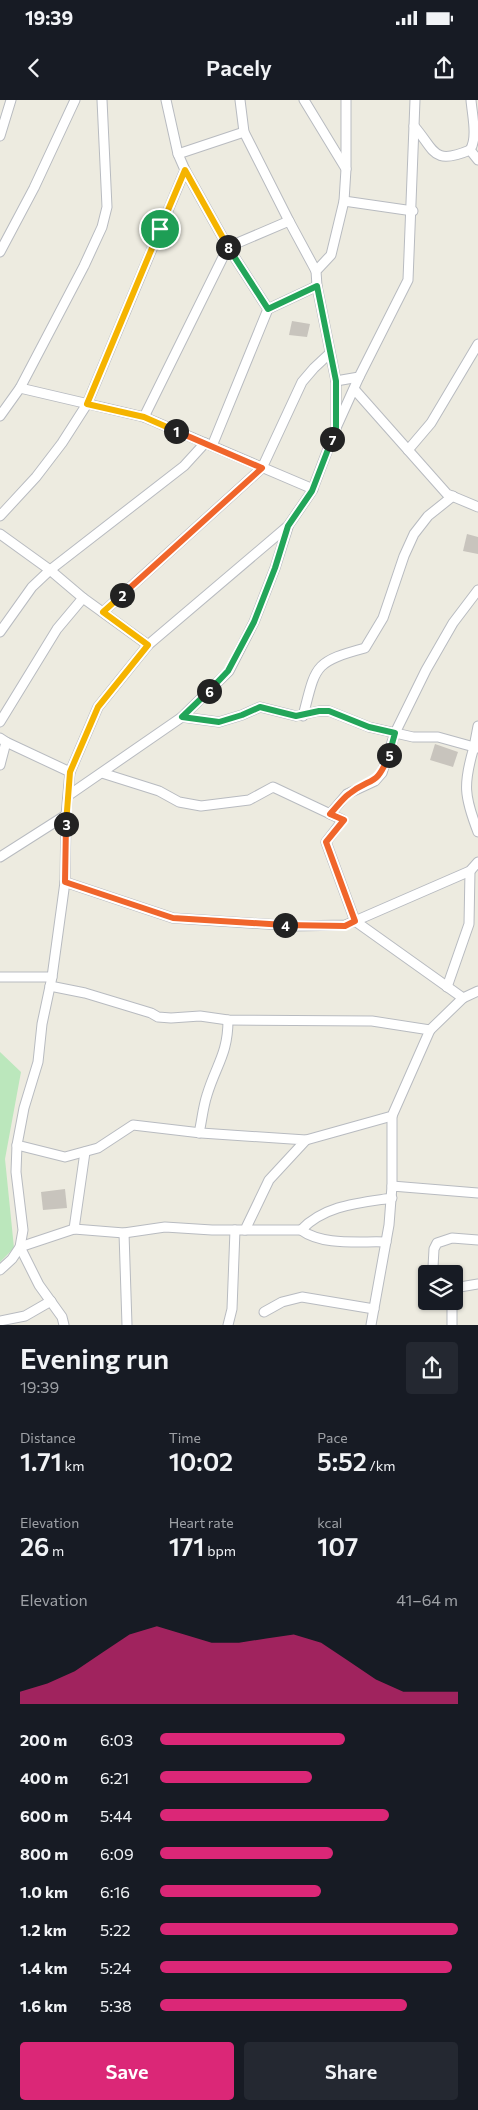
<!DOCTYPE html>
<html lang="en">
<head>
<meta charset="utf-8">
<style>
  :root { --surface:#171b24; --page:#242831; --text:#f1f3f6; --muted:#9ea1a6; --accent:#db2777 }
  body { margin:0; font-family:Commissioner,sans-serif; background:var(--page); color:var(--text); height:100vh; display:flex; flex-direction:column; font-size:19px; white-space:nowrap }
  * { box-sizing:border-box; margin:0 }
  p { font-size:16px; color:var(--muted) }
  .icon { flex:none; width:28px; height:28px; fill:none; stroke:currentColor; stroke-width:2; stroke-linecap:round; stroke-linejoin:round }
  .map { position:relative; height:1225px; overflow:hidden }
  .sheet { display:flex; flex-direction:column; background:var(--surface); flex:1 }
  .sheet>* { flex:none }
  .tools { position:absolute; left:418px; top:1165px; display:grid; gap:10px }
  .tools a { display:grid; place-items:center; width:45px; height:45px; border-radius:5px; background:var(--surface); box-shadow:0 1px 4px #0004; font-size:25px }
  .pin { position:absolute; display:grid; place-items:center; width:42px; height:42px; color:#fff; margin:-21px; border:2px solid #fff; border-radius:50%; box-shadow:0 1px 5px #0007 }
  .km { position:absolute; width:25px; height:25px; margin:-12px; border-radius:50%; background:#222; color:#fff; font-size:14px; line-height:25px; text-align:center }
  .round { display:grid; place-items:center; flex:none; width:52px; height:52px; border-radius:5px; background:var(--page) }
  .head { display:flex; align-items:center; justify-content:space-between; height:85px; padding:0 20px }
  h1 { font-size:28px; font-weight:600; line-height:38px }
  .figures { display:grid; grid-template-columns:repeat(3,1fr); gap:8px; height:85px; padding:5px 20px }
  .figures div { display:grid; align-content:center }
  .figures b { font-size:25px; font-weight:600 }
  .figures small { font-size:14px; font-weight:400 }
  .figures p { font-size:14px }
  .chart { height:140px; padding:10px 20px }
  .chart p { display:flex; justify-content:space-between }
  .chart svg { width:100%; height:90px; margin-top:5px; fill:var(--accent); opacity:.7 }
  .action { display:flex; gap:10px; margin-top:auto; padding:10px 20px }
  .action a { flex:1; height:58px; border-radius:5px; background:var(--accent); color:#fff; font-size:20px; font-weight:600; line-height:58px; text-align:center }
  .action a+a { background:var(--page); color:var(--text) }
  ul { padding:0 20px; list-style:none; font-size:16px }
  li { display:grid; grid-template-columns:80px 60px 1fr; align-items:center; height:38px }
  li i { height:12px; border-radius:6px; background:var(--accent) }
  .status { display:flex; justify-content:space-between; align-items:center; height:35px; padding:0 25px; background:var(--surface); direction:ltr }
  .status svg { height:14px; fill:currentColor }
  header { display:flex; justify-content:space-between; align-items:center; height:65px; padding:0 20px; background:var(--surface); font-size:22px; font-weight:600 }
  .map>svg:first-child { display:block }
</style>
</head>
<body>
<div class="status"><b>19:39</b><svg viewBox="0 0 49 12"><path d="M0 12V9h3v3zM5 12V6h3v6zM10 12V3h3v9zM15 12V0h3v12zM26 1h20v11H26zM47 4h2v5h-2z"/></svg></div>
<header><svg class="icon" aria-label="back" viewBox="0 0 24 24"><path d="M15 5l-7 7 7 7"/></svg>Pacely<svg class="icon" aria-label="share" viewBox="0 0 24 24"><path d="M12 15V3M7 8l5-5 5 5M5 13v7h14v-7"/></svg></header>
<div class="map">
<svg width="478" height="1225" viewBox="0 0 478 1225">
  <rect width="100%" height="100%" fill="#edebe0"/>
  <polygon fill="#bbe7bc" points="0,952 21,972 5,1059 14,1148 0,1162"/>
  <g fill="#c8c4bd">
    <polygon points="292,221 310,224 307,237 289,235"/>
    <polygon points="467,434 478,437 478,454 463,451"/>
    <polygon points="435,644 458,652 453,667 430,660"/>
    <polygon points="65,1089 67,1108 43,1110 41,1092"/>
  </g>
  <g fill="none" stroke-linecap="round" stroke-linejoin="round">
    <defs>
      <g id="minor">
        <polyline points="166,0 178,54"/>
        <polyline points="240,0 244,32 289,121"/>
        <polyline points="304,0 346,69 344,101 331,155 316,171 317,186 336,281 336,325"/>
        <path d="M414,26C435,50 432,66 470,50L478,60"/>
        <polyline points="0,36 11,0"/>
        <path d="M470,50C478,38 472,14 471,0"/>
        <polyline points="346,69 346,0"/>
        <polyline points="185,70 178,54 244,32"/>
        <polyline points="344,101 413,111"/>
        <polyline points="0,152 34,88 75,0"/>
        <polyline points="268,209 317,186"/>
        <polyline points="336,281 359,277 408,180 415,0"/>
        <polyline points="20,288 144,317 313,389"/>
        <polyline points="354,289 447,394 478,407"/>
        <polyline points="0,316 20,288 84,166 102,127 107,107 102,0"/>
        <polyline points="212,346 268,209 228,147 289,121 316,171"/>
        <polyline points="408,350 431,323 478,244"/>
        <polyline points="0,416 36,377 62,343 87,304 185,70 228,147 144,317"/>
        <polyline points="0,434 50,470 83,498 148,545"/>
        <polyline points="103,512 262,368 302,282 314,268 329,254"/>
        <polyline points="0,532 32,487 50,470 184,366 205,343"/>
        <path d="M303,616C316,566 313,562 365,548L383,518L404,456L414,434L428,416L453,396"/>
        <polyline points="182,617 219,622 242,615 260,607 296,616 319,611 329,611 369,627 413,637 438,637 474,647 478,626"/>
        <polyline points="0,622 57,529 83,498"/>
        <polyline points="0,638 6,642 0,665"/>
        <polyline points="6,642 70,672"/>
        <path d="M477,648L474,647C463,684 464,696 478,732"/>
        <polyline points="69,695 182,617 229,571 254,522 275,468 288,427"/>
        <polyline points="330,714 347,694 375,681 382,673 395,633 426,570 453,523 478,490"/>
        <polyline points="0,757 66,715"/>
        <polyline points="65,782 173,818 296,826 345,825 355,821 326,742 343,720 273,687 249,700 201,706 179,702 159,691 102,673"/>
        <polyline points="0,877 52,877"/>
        <polyline points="50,886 85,893 151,913 158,917 171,918 200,916 228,920 372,921 430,930 392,1016 306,1040"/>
        <polyline points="447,887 469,824 470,771"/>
        <polyline points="463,898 478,891"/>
        <polyline points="430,930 463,898 355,821 470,771 478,762"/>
        <polyline points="392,1016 392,1086"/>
        <path d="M199,1033C202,1020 203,1007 207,995C216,965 228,954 228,920"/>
        <polyline points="74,1129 85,1052"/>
        <path d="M245,1130H301C323,1146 359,1141 386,1142"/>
        <path d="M301,1130C325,1105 359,1103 392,1098"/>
        <polyline points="124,1133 127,1225"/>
        <polyline points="0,1170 12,1159 20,1147 23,1130 16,1072 17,1045"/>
        <polyline points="438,1174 433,1167 434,1149 437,1143 452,1138 478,1140"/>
        <polyline points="454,1188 478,1184"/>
        <polyline points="264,1212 282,1202 302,1197 374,1209"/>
        <polyline points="0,1221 25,1216 51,1201"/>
        <polyline points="64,1225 62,1217 39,1185 20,1147 74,1129 124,1133 165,1127 212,1130 245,1130 269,1080 306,1040 201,1033 133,1025 98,1048 65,1057 17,1045 24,1008 38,962 42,924 52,877 65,782 66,715 70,672 98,607 148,545 288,426 312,391 336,328 359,277"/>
        <polyline points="228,1225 232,1209 235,1130"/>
        <polyline points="371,1225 389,1125 392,1086 478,1093"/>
        <polyline points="452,1225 452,1201"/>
      </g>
    </defs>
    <use href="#minor" stroke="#b8bbc0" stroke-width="11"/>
    <use href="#minor" stroke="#fff" stroke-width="9"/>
  </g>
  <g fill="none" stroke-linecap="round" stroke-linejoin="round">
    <defs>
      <polyline id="split-1" points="160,129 87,304 144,317 176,331"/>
      <polyline id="split-2" points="122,495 262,368 176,331"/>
      <polyline id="split-3" points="66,724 70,672 98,607 148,545 103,512 122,495"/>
      <polyline id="split-4" points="66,724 65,782 173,818 285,825"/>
      <path id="split-5" d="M285,825L345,826L355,821L326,742L344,720L330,714C336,708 342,699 349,694C372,676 376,688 389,655"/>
      <polyline id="split-6" points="209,591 182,617 219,622 242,615 260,607 296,616 319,611 329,611 369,627 395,633 389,655"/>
      <polyline id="split-7" points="209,591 228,571 254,522 275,468 288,426 312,391 332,339"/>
      <polyline id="split-8" points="228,147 268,209 317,186 336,281 336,328 332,339"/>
      <polyline id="split-9" points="160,129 185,70 228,147"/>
    </defs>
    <use href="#split-1" stroke="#fff" stroke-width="10"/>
    <use href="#split-2" stroke="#fff" stroke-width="10"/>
    <use href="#split-3" stroke="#fff" stroke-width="10"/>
    <use href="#split-4" stroke="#fff" stroke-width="10"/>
    <use href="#split-5" stroke="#fff" stroke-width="10"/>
    <use href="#split-6" stroke="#fff" stroke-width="10"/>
    <use href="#split-7" stroke="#fff" stroke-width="10"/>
    <use href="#split-8" stroke="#fff" stroke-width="10"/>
    <use href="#split-9" stroke="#fff" stroke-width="10"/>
    <use href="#split-1" stroke="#f5b400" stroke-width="6"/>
    <use href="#split-2" stroke="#f0652b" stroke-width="6"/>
    <use href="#split-3" stroke="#f5b400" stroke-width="6"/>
    <use href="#split-4" stroke="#f0652b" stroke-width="6"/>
    <use href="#split-5" stroke="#f0652b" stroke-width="6"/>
    <use href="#split-6" stroke="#22a559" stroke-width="6"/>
    <use href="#split-7" stroke="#22a559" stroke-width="6"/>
    <use href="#split-8" stroke="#22a559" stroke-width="6"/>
    <use href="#split-9" stroke="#f5b400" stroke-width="6"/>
  </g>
</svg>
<div class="tools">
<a><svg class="icon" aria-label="layers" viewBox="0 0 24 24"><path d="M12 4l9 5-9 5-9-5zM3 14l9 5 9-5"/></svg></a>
</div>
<div class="pin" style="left:160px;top:129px;background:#1e9e55"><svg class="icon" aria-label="arrive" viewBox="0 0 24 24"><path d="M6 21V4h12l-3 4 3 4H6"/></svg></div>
<b class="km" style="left:176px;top:331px">1</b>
<b class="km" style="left:122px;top:495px">2</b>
<b class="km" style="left:66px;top:724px">3</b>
<b class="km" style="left:285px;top:825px">4</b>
<b class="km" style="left:389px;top:655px">5</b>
<b class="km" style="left:209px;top:591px">6</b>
<b class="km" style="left:332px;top:339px">7</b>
<b class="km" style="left:228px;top:147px">8</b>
</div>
<section class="sheet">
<div class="head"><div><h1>Evening run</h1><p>19:39</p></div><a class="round"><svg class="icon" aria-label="share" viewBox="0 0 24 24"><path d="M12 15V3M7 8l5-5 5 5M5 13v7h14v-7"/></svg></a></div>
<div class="figures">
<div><p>Distance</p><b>1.71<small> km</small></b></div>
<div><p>Time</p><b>10:02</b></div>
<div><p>Pace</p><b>5:52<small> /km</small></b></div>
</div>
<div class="figures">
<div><p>Elevation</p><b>26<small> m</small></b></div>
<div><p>Heart rate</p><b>171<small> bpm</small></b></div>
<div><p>kcal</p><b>107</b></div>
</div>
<div class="chart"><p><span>Elevation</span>41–64 m</p>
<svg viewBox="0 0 160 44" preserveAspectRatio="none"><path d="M0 44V38L10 34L20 28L30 19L40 10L50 6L60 10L70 14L80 14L90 12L100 10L110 14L120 23L130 32L140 38L150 38L160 38V44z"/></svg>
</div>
<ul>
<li><b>200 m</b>6:03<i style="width:62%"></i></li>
<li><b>400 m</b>6:21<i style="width:51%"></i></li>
<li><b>600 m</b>5:44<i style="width:77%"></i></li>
<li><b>800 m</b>6:09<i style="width:58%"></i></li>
<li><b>1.0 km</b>6:16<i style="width:54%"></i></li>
<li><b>1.2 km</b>5:22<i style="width:100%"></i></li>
<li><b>1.4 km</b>5:24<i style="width:98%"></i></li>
<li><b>1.6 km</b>5:38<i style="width:83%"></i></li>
</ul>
<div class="action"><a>Save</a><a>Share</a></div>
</section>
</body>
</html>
